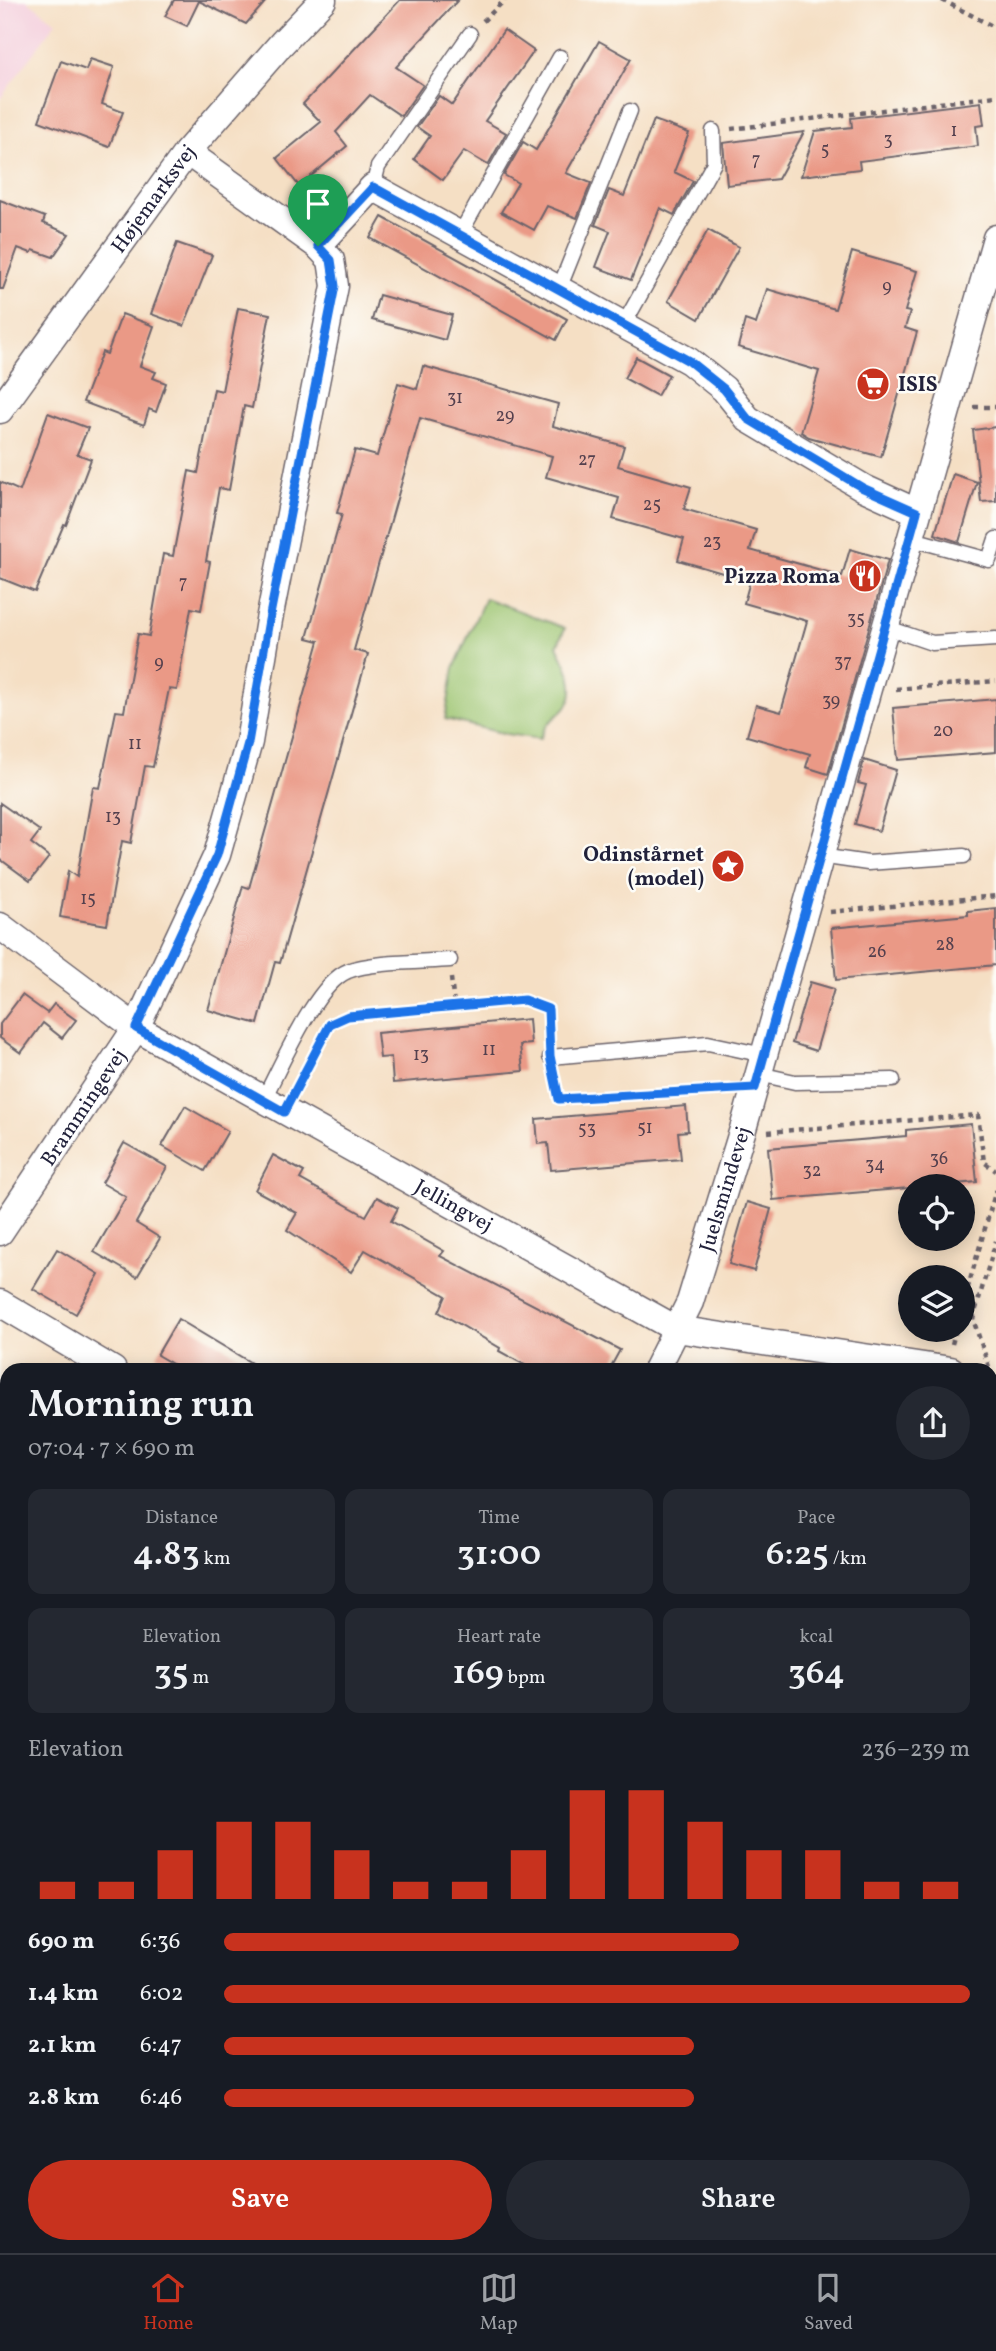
<!DOCTYPE html>
<html lang="en">
<head>
<meta charset="utf-8">
<style>
  :root { --surface:#171b24; --page:#242831; --text:#f1f3f6; --muted:#9ea1a6; --line:#363941; --accent:#c8321e }
  body { margin:0; font-family:Vollkorn,serif; background:var(--page); color:var(--text); height:100vh; display:flex; flex-direction:column; font-size:26px; white-space:nowrap }
  * { box-sizing:border-box; margin:0 }
  p { font-size:23px; color:var(--muted) }
  .icon { flex:none; width:38px; height:38px; fill:none; stroke:currentColor; stroke-width:2; stroke-linecap:round; stroke-linejoin:round }
  .map { position:relative; flex:1; overflow:hidden }
  .details { position:absolute; left:0px; top:1363px; width:998px; height:891px; display:flex; flex-direction:column; background:var(--surface); border-radius:21px 21px 0 0; box-shadow:0 4px 18px #0003 }
  .details>* { flex:none }
  .buttons { position:absolute; left:898px; top:1174px; display:grid; gap:14px }
  .buttons a { display:grid; place-items:center; width:77px; height:77px; border-radius:50%; background:var(--surface); box-shadow:0 4px 18px #0003; font-size:35px }
  .pin { position:absolute; display:grid; place-items:center; width:60px; height:60px; color:#fff; margin:-72px -30px; border-radius:50% 50% 50% 0; rotate:-45deg; box-shadow:0 0 7px #0007 }
  .pin .icon { rotate:45deg }
  .round { display:grid; place-items:center; flex:none; width:74px; height:74px; border-radius:37px; background:var(--page) }
  .summary { display:flex; align-items:center; justify-content:space-between; height:119px; padding:0 28px }
  h1 { font-size:38px; font-weight:600; line-height:52px }
  .stats { display:grid; grid-template-columns:repeat(3,1fr); gap:10px; height:119px; padding:7px 28px }
  .stats div { display:grid; align-content:center; border-radius:14px; background:var(--page); text-align:center }
  .stats b { font-size:35px; font-weight:600 }
  .stats small { font-size:19px; font-weight:400 }
  .stats p { font-size:19px }
  .chart { height:196px; padding:14px 28px }
  .chart p { display:flex; justify-content:space-between }
  .chart svg { width:100%; height:126px; margin-top:7px; stroke:var(--accent); stroke-width:6 }
  .primary-button { display:flex; gap:14px; margin-top:auto; padding:14px 28px }
  .primary-button a { flex:1; height:80px; border-radius:42px; background:var(--accent); color:#fff; font-size:28px; font-weight:600; line-height:80px; text-align:center }
  .primary-button a+a { background:var(--page); color:var(--text) }
  ul { padding:0 28px; list-style:none; font-size:23px }
  li { display:grid; grid-template-columns:112px 84px 1fr; align-items:center; height:52px }
  li i { height:18px; border-radius:9px; background:var(--accent) }
  .tabs { display:flex; justify-content:space-around; align-items:center; height:98px; border-top:2px solid var(--line); background:var(--surface); font-size:19px; color:var(--muted) }
  .tabs a { display:grid; justify-items:center; gap:4px }
  .tabs .active { color:var(--accent) }
  .map>svg:first-child { display:block }
</style>
</head>
<body>
<div class="map">
<svg width="996" height="2253" viewBox="0 0 996 2253">
  <rect width="100%" height="100%" fill="#fdfcf7"/>
  <filter id="ink" filterUnits="userSpaceOnUse"><feTurbulence type="fractalNoise" baseFrequency=".0143" numOctaves="2"/><feDisplacementMap in="SourceGraphic" scale="14" xChannelSelector="R" yChannelSelector="G"/><feConvolveMatrix kernelMatrix="1 2 1 2 8 2 1 2 1" color-interpolation-filters="sRGB"/></filter>
  <filter id="wash" filterUnits="userSpaceOnUse"><feTurbulence type="fractalNoise" baseFrequency=".00686" numOctaves="4" result="noise"/><feDisplacementMap in="SourceGraphic" scale="28" xChannelSelector="R" yChannelSelector="G"/><feGaussianBlur stdDeviation="1.57" result="paint"/><feColorMatrix in="noise" values="0 0 0 0 0 0 0 0 0 0 0 0 0 0 0 0 0 1.4 0 .05"/><feComposite in="paint" operator="in"/></filter>
  <g filter="url(#wash)">
    <rect width="100%" height="100%" fill="#f5dfc4"/>
    <polygon fill="#f4cfdd" points="0,0 27,0 56,22 0,99"/>
    <g fill="#9dc571" stroke="#607456" stroke-width="2">
      <path d="M485,598L565,628L557,646C566,664 582,691 564,709C552,721 546,722 540,739L506,734L445,719L454,668Z"/>
      <polygon points="7,1674 7,2247 157,2247 168,2253 0,2253 0,1685"/>
    </g>
    <g fill="#7eaa63" stroke="#50664f" stroke-width="2">
      <polygon points="996,1618 996,2137 991,2157 990,1637"/>
      <polygon points="812,2247 967,2247 965,2253 810,2253"/>
    </g>
    <g id="blocks">
      <g fill="#ea9986">
        <polygon points="174,0 267,0 246,24 199,1 187,26 165,16"/>
        <polygon points="400,0 458,0 396,67 423,85 401,116 370,95 336,132 347,146 299,186 277,158 321,122 303,104"/>
        <polygon points="504,30 534,51 485,121 506,133 488,165 464,151 443,180 414,159 430,136 417,127 439,96 452,105"/>
        <polygon points="599,41 631,59 566,173 591,183 577,218 547,206 534,230 501,212 518,183 504,175 523,142 536,150"/>
        <polygon points="90,59 114,67 102,104 123,112 109,147 39,121 61,61 86,70"/>
        <polygon points="981,102 984,125 976,126 978,146 859,161 860,169 801,176 815,131 852,127 851,118"/>
        <polygon points="654,120 689,133 674,172 693,181 674,215 660,208 631,280 596,267 610,231 595,225 609,190 624,196"/>
        <polygon points="804,132 778,179 727,185 723,143"/>
        <polygon points="0,200 45,217 43,223 69,234 53,257 33,250 31,253 18,248 3,289 0,289"/>
        <polygon points="382,217 567,319 556,340 370,238"/>
        <polygon points="708,230 739,247 699,319 668,301"/>
        <polygon points="177,243 212,255 184,326 151,314"/>
        <polygon points="852,252 917,271 905,311 910,312 905,328 917,332 881,457 809,437 801,432 819,371 738,347 745,320 756,324 767,289 835,309"/>
        <polygon points="379,295 452,315 445,340 372,320"/>
        <polygon points="238,308 270,314 252,408 244,406 229,490 219,488 206,561 210,562 201,610 191,608 177,690 169,689 153,767 145,766 131,843 122,841 107,925 60,917 68,871 77,877 93,787 100,788 116,711 124,712 138,634 149,636 163,554 173,556 189,471 198,473 214,389 222,391"/>
        <polygon points="122,314 154,326 140,366 156,372 153,378 166,383 156,412 149,409 144,425 83,402 102,352 107,354"/>
        <polygon points="636,357 669,375 657,396 624,378"/>
        <polygon points="423,366 558,404 553,426 624,446 618,466 691,487 684,509 756,530 750,550 842,576 850,549 888,560 828,774 806,767 810,754 747,736 756,705 781,712 807,621 744,603 750,581 678,560 684,539 613,519 619,498 546,477 552,456 420,418 354,650 368,654 280,963 275,962 258,1024 208,1010 243,886 249,888 319,641 307,638 342,514 337,513 355,450 377,456 398,383 417,389"/>
        <polygon points="48,413 88,428 77,454 91,459 66,525 64,524 35,592 0,578 0,482 20,491"/>
        <polygon points="996,427 996,501 981,502 973,430"/>
        <polygon points="953,474 977,482 959,542 935,534"/>
        <polygon points="996,699 996,752 898,760 893,708"/>
        <polygon points="864,760 896,770 879,831 855,824 866,785 858,783"/>
        <polygon points="0,803 40,831 31,843 49,857 30,881 0,859"/>
        <polygon points="996,908 996,965 836,980 831,928 968,915 968,911"/>
        <polygon points="810,982 834,989 816,1051 792,1043"/>
        <polygon points="22,995 47,1013 54,1004 76,1020 62,1038 43,1023 21,1053 0,1038 0,1024"/>
        <polygon points="529,1019 531,1044 520,1045 523,1071 393,1083 391,1057 380,1058 377,1033"/>
        <polygon points="185,1106 228,1131 205,1171 162,1146"/>
        <polygon points="686,1106 688,1131 678,1132 681,1159 551,1170 548,1143 538,1144 536,1119"/>
        <polygon points="971,1124 977,1182 773,1200 768,1148 906,1136 906,1130"/>
        <polygon points="124,1143 167,1167 136,1223 160,1238 137,1277 94,1252 126,1197 102,1183"/>
        <polygon points="273,1155 304,1172 300,1179 366,1216 377,1197 398,1208 391,1221 444,1251 440,1256 620,1350 609,1370 534,1370 499,1351 500,1348 439,1312 446,1296 365,1250 351,1272 287,1230 297,1213 255,1190"/>
        <polygon points="747,1202 771,1209 754,1271 729,1264"/>
        <polygon points="57,1249 99,1274 76,1314 33,1289"/>
        <polygon points="178,1319 263,1370 183,1370 157,1355"/>
      </g>
    </g>
  </g>
  <g filter="url(#ink)">
    <use href="#blocks" fill-opacity="0" stroke="#6c646b" stroke-width="2"/>
    <g fill="none" stroke-linecap="round" stroke-linejoin="round">
      <defs>
        <g id="service">
          <polyline points="373,187 378,167 470,34"/>
          <polyline points="460,234 560,57"/>
          <polyline points="559,289 630,111"/>
          <polyline points="624,324 714,163 713,131"/>
          <polyline points="909,538 989,560 996,539"/>
          <polyline points="885,627 932,643 996,639"/>
          <polyline points="820,856 868,863 964,856"/>
          <polyline points="550,1057 708,1043 764,1055"/>
          <polyline points="759,1074 795,1082 893,1080"/>
          <path d="M263,1100C280,1069 315,984 348,971C369,962 424,962 450,960"/>
          <polyline points="0,2018 7,2022"/>
          <polyline points="0,2168 7,2172"/>
          <polyline points="141,2247 152,2253"/>
        </g>
        <g id="minor">
          <polyline points="318,246 373,187 689,361 724,389 748,419 864,488 917,512"/>
          <path id="s1" d="M0,410L187,152L282,43L323,0"/>
          <path id="s2" d="M0,926L136,1028L676,1329L951,1370"/>
          <path id="s3" d="M0,1232L136,1028L217,855L249,742L269,620L335,286L331,260L318,246L187,152"/>
          <polyline points="0,1303 113,1370"/>
          <path id="s4" d="M656,1370L690,1302L743,1129L996,238"/>
        </g>
        <g id="secondary">
          <polyline points="990,1420 996,1398"/>
          <polyline points="754,2253 756,2247"/>
        </g>
      </defs>
      <use href="#service" stroke="#6c646b" stroke-width="17"/>
      <use href="#minor" stroke="#6c646b" stroke-width="29"/>
      <use href="#secondary" stroke="#6c646b" stroke-width="39"/>
      <g stroke="#6c646b" stroke-width="4.5" stroke-dasharray="5 5" stroke-linecap="butt">
        <polyline points="942,0 996,28"/>
        <polyline points="483,21 505,0"/>
        <polyline points="731,129 996,96"/>
        <polyline points="974,407 996,407"/>
        <polyline points="896,689 996,681"/>
        <polyline points="830,912 996,896"/>
        <polyline points="451,978 454,1005"/>
        <polyline points="554,1077 559,1099 727,1089"/>
        <polyline points="296,1090 330,1024 348,1016 524,1000 548,1009 549,1037"/>
        <polyline points="768,1132 978,1115 984,1162 996,1171"/>
        <polyline points="962,1308 996,1190"/>
        <polyline points="952,1344 956,1330"/>
        <polyline points="989,1367 973,1319 996,1241"/>
        <polyline points="0,2074 7,2062"/>
      </g>
      <use href="#service" stroke="#fff" stroke-width="14"/>
      <use href="#minor" stroke="#fff" stroke-width="26"/>
      <use href="#secondary" stroke="#fff" stroke-width="37"/>
    </g>
  </g>
  <g fill="none" stroke-linecap="round" stroke-linejoin="round" filter="url(#ink)">
    <defs>
      <polygon id="route" points="373,187 689,361 724,389 748,419 863,488 917,512 755,1088 559,1099 550,1056 548,1009 524,1000 348,1016 330,1024 284,1112 136,1028 217,855 248,743 269,620 335,286 331,260 318,246"/>
    </defs>
    <use href="#route" stroke="#fff" stroke-width="14"/>
    <use href="#route" stroke="#1a73e8" stroke-width="9"/>
  </g>
  <defs>
    <symbol id="supermarket-disc" viewBox="-11 -11 22 22"><circle r="9.5" fill="#c8321e" stroke="#fdfcf7"/><path d="M-6-5.5h2.5l.6 2H6L4.5 2H-2.5L-4.4-4H-6ZM-1.5 3.2a1.3 1.3 0 1 0 .1 0ZM3 3.2a1.3 1.3 0 1 0 .1 0Z" fill="#fff"/></symbol>
    <symbol id="restaurant-disc" viewBox="-11 -11 22 22"><circle r="9.5" fill="#c8321e" stroke="#fdfcf7"/><path d="M-5-6h1v4h1v-4h1v4h1v-4h1v5L-1.5 .5V6h-2V.5L-5-1ZM5-6V6H3V1.5H1.5Q1.5-4 5-6Z" fill="#fff"/></symbol>
    <symbol id="sight-disc" viewBox="-11 -11 22 22"><circle r="9.5" fill="#c8321e" stroke="#fdfcf7"/><path d="M0-6L1.8-2.2L6-1.7L2.9 1.2L3.7 5.4L0 3.3L-3.7 5.4L-2.9 1.2L-6-1.7L-1.8-2.2Z" fill="#fff"/></symbol>
  </defs>
  <g fill-rule="evenodd">
    <use href="#supermarket-disc" x="854" y="365" width="38" height="38"/>
    <use href="#restaurant-disc" x="846" y="557" width="38" height="38"/>
    <use href="#sight-disc" x="709" y="847" width="38" height="38"/>
  </g>
  <g text-anchor="middle" stroke-width="5" stroke-linejoin="round" paint-order="stroke">
    <g font-size="18" fill="#54404e">
      <text x="954" y="136">1</text>
      <text x="888" y="145">3</text>
      <text x="825" y="155">5</text>
      <text x="756" y="165">7</text>
      <text x="887" y="292">9</text>
      <text x="455" y="403">31</text>
      <text x="505" y="421">29</text>
      <text x="587" y="465">27</text>
      <text x="652" y="510">25</text>
      <text x="712" y="547">23</text>
      <text x="183" y="588">7</text>
      <text x="856" y="624">35</text>
      <text x="843" y="667">37</text>
      <text x="159" y="668">9</text>
      <text x="831" y="706">39</text>
      <text x="943" y="736">20</text>
      <text x="135" y="749">11</text>
      <text x="113" y="822">13</text>
      <text x="88" y="904">15</text>
      <text x="945" y="950">28</text>
      <text x="877" y="957">26</text>
      <text x="489" y="1055">11</text>
      <text x="421" y="1060">13</text>
      <text x="645" y="1133">51</text>
      <text x="587" y="1134">53</text>
      <text x="939" y="1164">36</text>
      <text x="875" y="1170">34</text>
      <text x="812" y="1176">32</text>
    </g>
    <g font-size="21" fill="#22223b" stroke="#fdfcf7">
      <text dy="7" stroke="none"><textPath href="#s1" startOffset="261">Højemarksvej</textPath></text>
      <text dy="7" stroke="none"><textPath href="#s3" startOffset="150">Brammingevej</textPath></text>
      <text dy="7" stroke="none"><textPath href="#s4" startOffset="194">Juelsmindevej</textPath></text>
      <text dy="7" stroke="none"><textPath href="#s2" startOffset="534">Jellingvej</textPath></text>
    </g>
    <g font-size="21" font-weight="bold" fill="#22223b" stroke="#fdfcf7" text-anchor="end">
      <text x="898" y="391" text-anchor="start">ISIS</text>
      <text x="840" y="583">Pizza Roma</text>
      <text x="704" y="861">Odinstårnet<tspan x="704" dy="24">(model)</tspan></text>
    </g>
  </g>
</svg>
<div class="buttons">
<a><svg class="icon" aria-label="locate" viewBox="0 0 24 24"><circle cx="12" cy="12" r="6"/><path d="M12 2v4M12 18v4M2 12h4M18 12h4"/></svg></a>
<a><svg class="icon" aria-label="layers" viewBox="0 0 24 24"><path d="M12 4l9 5-9 5-9-5zM3 14l9 5 9-5"/></svg></a>
</div>
<div class="pin" style="left:318px;top:246px;background:#1e9e55"><svg class="icon" aria-label="arrive" viewBox="0 0 24 24"><path d="M6 21V4h12l-3 4 3 4H6"/></svg></div>
<section class="details">
<div class="summary"><div><h1>Morning run</h1><p>07:04 · 7 × 690 m</p></div><a class="round"><svg class="icon" aria-label="share" viewBox="0 0 24 24"><path d="M12 15V3M7 8l5-5 5 5M5 13v7h14v-7"/></svg></a></div>
<div class="stats">
<div><p>Distance</p><b>4.83<small> km</small></b></div>
<div><p>Time</p><b>31:00</b></div>
<div><p>Pace</p><b>6:25<small> /km</small></b></div>
</div>
<div class="stats">
<div><p>Elevation</p><b>35<small> m</small></b></div>
<div><p>Heart rate</p><b>169<small> bpm</small></b></div>
<div><p>kcal</p><b>364</b></div>
</div>
<div class="chart"><p><span>Elevation</span>236–239 m</p>
<svg viewBox="0 0 160 44" preserveAspectRatio="none"><path d="M5 44V38M15 44V38M25 44V27M35 44V17M45 44V17M55 44V27M65 44V38M75 44V38M85 44V27M95 44V6M105 44V6M115 44V17M125 44V27M135 44V27M145 44V38M155 44V38"/></svg>
</div>
<ul>
<li><b>690 m</b>6:36<i style="width:69%"></i></li>
<li><b>1.4 km</b>6:02<i style="width:100%"></i></li>
<li><b>2.1 km</b>6:47<i style="width:63%"></i></li>
<li><b>2.8 km</b>6:46<i style="width:63%"></i></li>
</ul>
<div class="primary-button"><a>Save</a><a>Share</a></div>
</section>
</div>
<nav class="tabs">
<a class="active"><svg class="icon" aria-label="home" viewBox="0 0 24 24"><path d="M3 11l9-7 9 7M6 9v11h12V9"/></svg>Home</a>
<a><svg class="icon" aria-label="map" viewBox="0 0 24 24"><path d="M3 6l6-2 6 2 6-2v14l-6 2-6-2-6 2zM9 4v14M15 6v14"/></svg>Map</a>
<a><svg class="icon" aria-label="saved" viewBox="0 0 24 24"><path d="M7 4h10v16l-5-4-5 4z"/></svg>Saved</a>
</nav>
</body>
</html>
